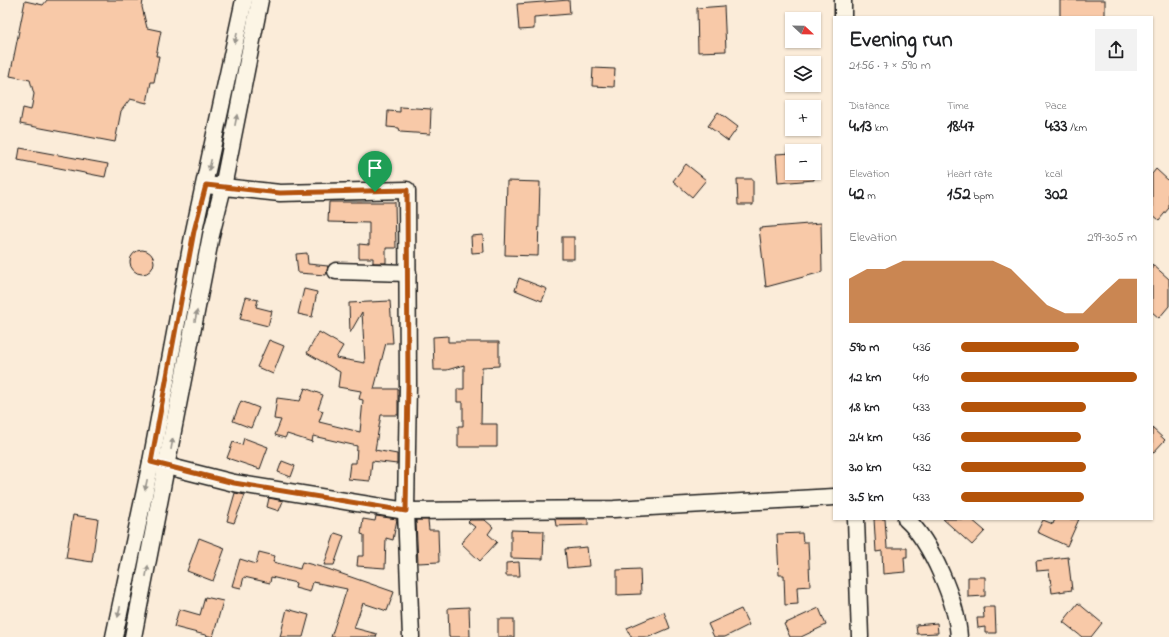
<!DOCTYPE html>
<html lang="en">
<head>
<meta charset="utf-8">
<style>
  :root { --surface:#fff; --page:#f2f2f2; --text:#202124; --muted:#757577; --accent:#b45309 }
  body { margin:0; font-family:"Indie Flower",sans-serif; background:var(--page); color:var(--text); height:100vh; display:flex; flex-direction:column; font-size:15px; white-space:nowrap }
  * { box-sizing:border-box; margin:0 }
  p { font-size:13px; color:var(--muted) }
  .icon { flex:none; width:22px; height:22px; fill:none; stroke:currentColor; stroke-width:2; stroke-linecap:round; stroke-linejoin:round }
  .map { position:relative; flex:1; overflow:hidden }
  .panel { position:absolute; left:833px; top:16px; width:320px; height:504px; display:flex; flex-direction:column; background:var(--surface); border-radius:0px; box-shadow:0 1px 3px #0004 }
  .panel>* { flex:none }
  .needle { width:26px; rotate:112deg }
  .tools { position:absolute; left:785px; top:12px; display:grid; gap:8px }
  .tools a { display:grid; place-items:center; width:36px; height:36px; border-radius:0px; background:var(--surface); box-shadow:0 1px 3px #0004; font-size:20px }
  .pin { position:absolute; display:grid; place-items:center; width:34px; height:34px; color:#fff; margin:-41px -17px; border-radius:50% 50% 50% 0; rotate:-45deg; box-shadow:0 0 4px #0007 }
  .pin .icon { rotate:45deg }
  .round { display:grid; place-items:center; flex:none; width:42px; height:42px; border-radius:0px; background:var(--page) }
  .headline { display:flex; align-items:center; justify-content:space-between; height:68px; padding:0 16px }
  h1 { font-size:22px; font-weight:800; line-height:30px }
  .figures { display:grid; grid-template-columns:repeat(3,1fr); gap:6px; height:68px; padding:4px 16px }
  .figures div { display:grid; align-content:center }
  .figures b { font-size:17px; font-weight:800 }
  .figures small { font-size:11px; font-weight:400 }
  .figures p { font-size:11px }
  .chart { height:112px; padding:8px 16px }
  .chart p { display:flex; justify-content:space-between }
  .chart svg { width:100%; height:72px; margin-top:4px; fill:var(--accent); opacity:.7 }
  ul { padding:0 16px; list-style:none; font-size:13px }
  li { display:grid; grid-template-columns:64px 48px 1fr; align-items:center; height:30px }
  li i { height:10px; border-radius:5px; background:var(--accent) }
  .map>svg:first-child { display:block }
</style>
</head>
<body>
<div class="map">
<svg width="1169" height="637" viewBox="0 0 1169 637">
  <rect width="100%" height="100%" fill="#fbecd9"/>
  <filter id="ink" filterUnits="userSpaceOnUse"><feTurbulence type="fractalNoise" baseFrequency=".025" numOctaves="2"/><feDisplacementMap in="SourceGraphic" scale="8" xChannelSelector="R" yChannelSelector="G"/><feConvolveMatrix kernelMatrix="1 2 1 2 8 2 1 2 1" color-interpolation-filters="sRGB"/></filter>
  <g filter="url(#ink)">
    <g fill="#f8c9a8" stroke="#1c1c1c">
      <polygon points="47,0 143,0 142,7 147,28 161,31 156,56 159,56 154,82 151,82 147,103 130,99 121,111 115,142 20,124 23,108 31,110 34,94 30,80 10,76 25,1 43,5"/>
      <polygon points="569,0 570,14 534,17 534,29 519,30 517,4"/>
      <rect x="1060" y="0" width="45" height="17"/>
      <polygon points="724,6 726,51 698,52 697,8"/>
      <polygon points="593,68 615,69 614,87 592,86"/>
      <polygon points="400,107 431,109 430,134 400,132 399,128 387,127 388,111 400,112"/>
      <polygon points="718,112 738,127 728,141 708,126"/>
      <polygon points="20,148 108,164 105,177 18,160"/>
      <polygon points="792,153 792,173 814,173 814,180 778,183 776,154"/>
      <polygon points="686,164 706,180 692,197 673,181"/>
      <polygon points="1156,169 1169,181 1169,208 1159,220 1152,214 1152,174"/>
      <polygon points="737,179 753,179 753,205 738,205"/>
      <polygon points="507,181 540,182 538,256 505,255"/>
      <polygon points="329,202 395,202 396,248 386,248 386,263 373,263 373,258 359,258 359,244 369,245 369,223 328,222"/>
      <polygon points="821,223 822,272 766,287 759,228"/>
      <polygon points="483,235 484,252 472,253 471,236"/>
      <rect x="562" y="237" width="12" height="22"/>
      <circle cx="142" cy="262" r="12"/>
      <polygon points="307,253 308,264 328,266 326,275 298,273 296,254"/>
      <polygon points="1152,264 1169,279 1169,306 1159,318 1152,312"/>
      <polygon points="519,278 547,289 542,301 515,290"/>
      <polygon points="304,289 317,292 312,317 298,314"/>
      <polygon points="246,297 258,300 256,307 272,311 268,326 240,319"/>
      <polygon points="390,301 393,343 386,343 374,389 398,389 398,415 381,415 375,450 397,454 397,464 372,461 370,481 348,479 350,463 356,463 357,446 313,436 312,442 287,434 285,438 275,435 281,420 274,419 277,398 300,401 305,388 323,395 318,409 323,411 319,422 360,432 363,400 359,399 361,391 338,387 340,372 307,353 319,332 343,346 336,358 365,363 362,312 350,333 349,303"/>
      <polygon points="448,336 448,342 499,342 499,366 482,367 481,424 497,424 497,447 458,447 458,426 463,426 463,402 457,402 457,389 464,389 464,365 447,370 434,370 433,337"/>
      <polygon points="269,340 284,346 273,374 257,367"/>
      <polygon points="241,401 259,408 251,428 233,421"/>
      <polygon points="1152,428 1165,440 1152,454"/>
      <polygon points="244,438 268,447 260,469 227,458 233,442 242,445"/>
      <polygon points="282,461 295,466 291,477 278,472"/>
      <polygon points="235,493 245,495 234,523 227,521"/>
      <polygon points="269,498 283,501 279,511 267,507"/>
      <polygon points="73,515 98,519 92,562 66,558"/>
      <polygon points="376,516 397,519 393,540 386,538 385,568 357,566 358,556 364,556 364,535 361,534 363,519 375,521"/>
      <polygon points="555,519 588,519 588,525 556,526"/>
      <polygon points="874,519 885,519 887,548 907,548 907,557 904,557 905,572 883,574 882,551 876,552"/>
      <polygon points="943,519 971,519 985,531 972,545"/>
      <polygon points="1055,519 1079,519 1067,546 1037,532 1043,520 1053,524"/>
      <polygon points="416,520 428,520 429,530 438,530 439,562 418,563"/>
      <polygon points="470,520 485,520 493,527 488,534 497,542 480,561 461,543 475,527 468,522"/>
      <polygon points="511,530 544,531 543,559 511,558"/>
      <polygon points="335,533 344,536 334,565 324,565"/>
      <polygon points="802,533 803,542 808,542 810,586 797,587 798,604 785,605 784,575 779,575 777,534"/>
      <polygon points="199,538 225,548 213,581 187,571"/>
      <polygon points="587,547 589,566 567,568 565,549"/>
      <polygon points="259,552 275,556 273,562 300,569 302,562 325,568 394,592 387,611 363,603 354,628 377,634 376,637 331,637 347,589 313,582 310,592 295,588 296,583 271,577 270,583 244,577 241,588 232,586 240,559 256,564"/>
      <polygon points="1068,557 1072,590 1052,593 1049,570 1037,571 1036,561"/>
      <polygon points="519,562 520,576 506,576 506,563"/>
      <polygon points="640,569 641,594 617,595 617,570"/>
      <polygon points="968,577 985,577 985,596 968,597"/>
      <polygon points="205,597 223,601 213,637 174,627 179,609 200,615"/>
      <polygon points="1078,603 1102,623 1091,637 1082,637 1063,622"/>
      <polygon points="469,607 470,637 449,637 448,608"/>
      <polygon points="983,607 995,607 996,633 985,633 985,627 978,628 977,618 984,618"/>
      <polygon points="819,608 826,625 801,637 790,637 784,624"/>
      <polygon points="287,609 309,615 303,637 280,637"/>
      <polygon points="741,609 749,625 725,637 714,637 708,624"/>
      <polygon points="664,612 670,628 649,637 631,637 627,628"/>
      <rect x="498" y="619" width="16" height="18"/>
      <polygon points="937,623 938,633 917,634 916,625"/>
    </g>
    <g fill="none" stroke-linecap="round" stroke-linejoin="round">
      <defs>
        <g id="minor">
          <polyline points="843,0 843,17"/>
          <polyline points="206,185 280,193 407,190 408,384 406,511 411,637"/>
          <polyline points="336,271 408,273"/>
          <polyline points="151,462 234,483 406,511 614,509 834,497"/>
          <polyline points="856,519 860,637"/>
          <path d="M906,519C931,541 957,603 959,637"/>
          <polyline points="114,637 151,462 194,231 244,0"/>
          <polyline points="133,637 211,235 223,187 260,0"/>
        </g>
      </defs>
      <use href="#minor" stroke="#1c1c1c" stroke-width="19"/>
      <use href="#minor" stroke="#fcf5e5" stroke-width="16"/>
    </g>
    <defs><path id="oneway-solid" d="M-6-.8H1V-3.2L6.5 0L1 3.2V.8H-6Z"/></defs>
    <g fill="#97938b">
      <use href="#oneway-solid" transform="translate(236 38) rotate(102)"/>
      <use href="#oneway-solid" transform="translate(236 120) rotate(-79)"/>
      <use href="#oneway-solid" transform="translate(210 165) rotate(102)"/>
      <use href="#oneway-solid" transform="translate(196 316) rotate(-79)"/>
      <use href="#oneway-solid" transform="translate(172 444) rotate(-80)"/>
      <use href="#oneway-solid" transform="translate(146 485) rotate(102)"/>
      <use href="#oneway-solid" transform="translate(147 571) rotate(-79)"/>
      <use href="#oneway-solid" transform="translate(119 612) rotate(102)"/>
    </g>
  </g>
  <g fill="none" stroke-linecap="round" stroke-linejoin="round" filter="url(#ink)">
    <defs>
      <polygon id="route" points="206,185 280,193 407,190 408,384 406,511 234,483 151,462 194,231"/>
    </defs>
    <use href="#route" stroke="#fff" stroke-width="8"/>
    <use href="#route" stroke="#b45309" stroke-width="5"/>
  </g>
</svg>
<div class="tools">
<a><svg class="needle" viewBox="-14 -14 28 28"><path d="M0-13l5 13h-10z" fill="#e53935"/><path d="M0 13l5-13h-10z" fill="#757577"/></svg></a>
<a><svg class="icon" aria-label="layers" viewBox="0 0 24 24"><path d="M12 4l9 5-9 5-9-5zM3 14l9 5 9-5"/></svg></a>
<a>+</a>
<a>−</a>
</div>
<div class="pin" style="left:375px;top:192px;background:#1e9e55"><svg class="icon" aria-label="arrive" viewBox="0 0 24 24"><path d="M6 21V4h12l-3 4 3 4H6"/></svg></div>
<section class="panel">
<div class="headline"><div><h1>Evening run</h1><p>21:56 · 7 × 590 m</p></div><a class="round"><svg class="icon" aria-label="share" viewBox="0 0 24 24"><path d="M12 15V3M7 8l5-5 5 5M5 13v7h14v-7"/></svg></a></div>
<div class="figures">
<div><p>Distance</p><b>4.13<small> km</small></b></div>
<div><p>Time</p><b>18:47</b></div>
<div><p>Pace</p><b>4:33<small> /km</small></b></div>
</div>
<div class="figures">
<div><p>Elevation</p><b>42<small> m</small></b></div>
<div><p>Heart rate</p><b>152<small> bpm</small></b></div>
<div><p>kcal</p><b>302</b></div>
</div>
<div class="chart"><p><span>Elevation</span>299–305 m</p>
<svg viewBox="0 0 160 44" preserveAspectRatio="none"><path d="M0 44V17L10 11L20 11L30 6L40 6L50 6L60 6L70 6L80 6L90 11L100 22L110 33L120 38L130 38L140 27L150 17L160 17V44z"/></svg>
</div>
<ul>
<li><b>590 m</b>4:36<i style="width:67%"></i></li>
<li><b>1.2 km</b>4:10<i style="width:100%"></i></li>
<li><b>1.8 km</b>4:33<i style="width:71%"></i></li>
<li><b>2.4 km</b>4:36<i style="width:68%"></i></li>
<li><b>3.0 km</b>4:32<i style="width:71%"></i></li>
<li><b>3.5 km</b>4:33<i style="width:70%"></i></li>
</ul>
</section>
</div>
</body>
</html>
